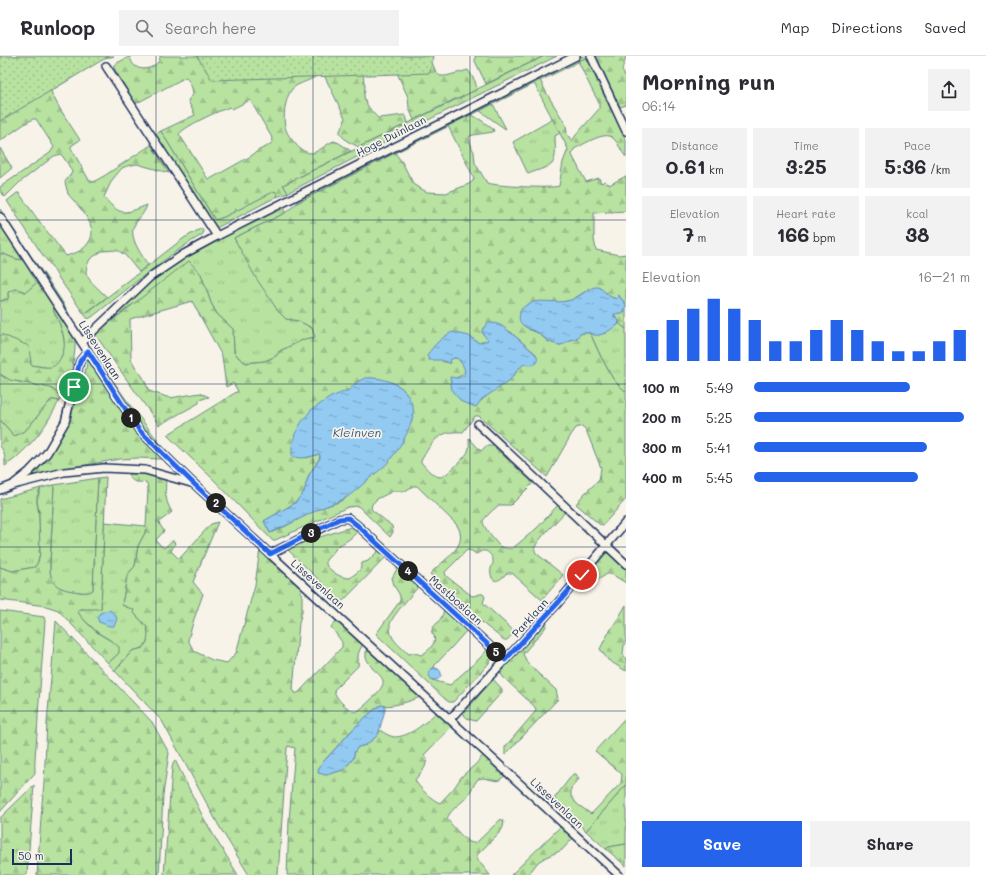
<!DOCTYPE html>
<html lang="en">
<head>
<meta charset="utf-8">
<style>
  :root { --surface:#fff; --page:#f2f2f3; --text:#2b2b33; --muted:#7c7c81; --line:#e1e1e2; --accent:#2563eb }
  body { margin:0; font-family:Mali,sans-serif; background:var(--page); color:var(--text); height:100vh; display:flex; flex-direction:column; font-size:15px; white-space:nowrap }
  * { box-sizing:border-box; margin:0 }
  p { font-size:13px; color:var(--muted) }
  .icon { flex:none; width:22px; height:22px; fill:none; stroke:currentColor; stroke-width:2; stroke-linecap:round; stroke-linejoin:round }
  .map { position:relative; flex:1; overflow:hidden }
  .details { display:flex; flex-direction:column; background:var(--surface); width:360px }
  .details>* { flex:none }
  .scale { position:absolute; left:12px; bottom:10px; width:60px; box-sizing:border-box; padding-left:4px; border:2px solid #1b2f5e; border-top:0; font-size:11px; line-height:14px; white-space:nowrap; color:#1b2f5e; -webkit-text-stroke:3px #f7f3e8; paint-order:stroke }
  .pin { position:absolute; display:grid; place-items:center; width:34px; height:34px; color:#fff; margin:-17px; border:2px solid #fff; border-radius:50%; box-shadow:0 1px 4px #0007 }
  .km { position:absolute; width:20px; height:20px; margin:-10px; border-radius:50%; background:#222; color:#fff; font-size:11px; line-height:20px; text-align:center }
  .round { display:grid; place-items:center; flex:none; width:42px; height:42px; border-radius:0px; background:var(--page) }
  .headline { display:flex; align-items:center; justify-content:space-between; height:68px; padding:0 16px }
  h1 { font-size:22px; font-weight:700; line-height:30px }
  .figures { display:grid; grid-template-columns:repeat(3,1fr); gap:6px; height:68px; padding:4px 16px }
  .figures div { display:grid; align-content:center; border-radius:0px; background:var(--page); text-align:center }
  .figures b { font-size:20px; font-weight:700 }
  .figures small { font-size:11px; font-weight:400 }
  .figures p { font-size:11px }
  .chart { height:112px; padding:8px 16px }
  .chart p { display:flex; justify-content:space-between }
  .chart svg { width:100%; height:72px; margin-top:4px; stroke:var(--accent); stroke-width:6 }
  .cta { display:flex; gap:8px; margin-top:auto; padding:8px 16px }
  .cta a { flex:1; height:46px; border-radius:0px; background:var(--accent); color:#fff; font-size:16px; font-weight:700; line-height:46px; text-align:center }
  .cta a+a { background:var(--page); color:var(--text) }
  ul { padding:0 16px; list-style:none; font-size:13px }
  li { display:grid; grid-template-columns:64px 48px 1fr; align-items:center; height:30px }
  li i { height:10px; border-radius:5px; background:var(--accent) }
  header { display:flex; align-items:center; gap:24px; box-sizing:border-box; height:56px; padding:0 20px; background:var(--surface); border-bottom:1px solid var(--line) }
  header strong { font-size:19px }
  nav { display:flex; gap:22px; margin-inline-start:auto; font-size:14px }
  .search { width:280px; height:36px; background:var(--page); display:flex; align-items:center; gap:10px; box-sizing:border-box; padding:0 14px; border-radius:0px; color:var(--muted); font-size:15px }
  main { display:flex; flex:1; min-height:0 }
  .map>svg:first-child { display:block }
</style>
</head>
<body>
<header>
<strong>Runloop</strong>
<div class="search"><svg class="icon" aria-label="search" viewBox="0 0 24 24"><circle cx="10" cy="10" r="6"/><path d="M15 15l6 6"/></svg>Search here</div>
<nav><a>Map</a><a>Directions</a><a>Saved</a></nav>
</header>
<main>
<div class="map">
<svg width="626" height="819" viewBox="0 0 626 819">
  <defs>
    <pattern id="grass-tufts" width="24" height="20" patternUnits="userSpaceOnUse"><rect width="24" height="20" fill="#b8e2a0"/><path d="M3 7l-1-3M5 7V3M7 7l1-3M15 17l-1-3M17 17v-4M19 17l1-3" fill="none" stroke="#9ec28c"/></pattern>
    <pattern id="forest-firs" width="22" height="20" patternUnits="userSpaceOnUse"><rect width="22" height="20" fill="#b8e2a0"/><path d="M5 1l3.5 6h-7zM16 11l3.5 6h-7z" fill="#9ec28c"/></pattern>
    <pattern id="park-dots" width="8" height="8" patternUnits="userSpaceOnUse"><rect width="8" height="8" fill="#b8e2a0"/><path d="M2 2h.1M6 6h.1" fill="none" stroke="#9ec28c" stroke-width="1.8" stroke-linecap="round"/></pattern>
    <pattern id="water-ripples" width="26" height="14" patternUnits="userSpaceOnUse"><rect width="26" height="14" fill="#93caf2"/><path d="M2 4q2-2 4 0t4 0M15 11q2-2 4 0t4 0" fill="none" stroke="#77a4c7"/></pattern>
  </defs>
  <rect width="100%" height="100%" fill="#f7f3e8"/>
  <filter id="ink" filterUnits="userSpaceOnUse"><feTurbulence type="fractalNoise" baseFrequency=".025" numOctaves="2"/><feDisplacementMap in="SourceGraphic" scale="8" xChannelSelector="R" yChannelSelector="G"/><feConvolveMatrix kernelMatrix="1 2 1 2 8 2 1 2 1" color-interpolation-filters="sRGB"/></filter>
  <g filter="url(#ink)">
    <g fill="url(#grass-tufts)" stroke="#6a887f">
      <polygon points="544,0 557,0 440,58 289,136 288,137 283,129"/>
      <polygon points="583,0 586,2 395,97 297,147 297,144 300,143 376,103"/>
      <path d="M553,63L560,77L555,80C555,88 557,102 552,108C550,111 532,116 528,118L513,86Z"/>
      <polygon points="161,75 215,164 224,161 275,134 278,139 276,141 238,161 216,172 154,79"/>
      <polygon points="283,151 285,153 285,157 234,182 286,263 299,265 312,272 316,281 305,283 288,291 280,295 276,300 265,305 246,307 239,302 234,296 233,273 217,258 211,247 201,218 130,250 95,278 111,256 155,222 202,191 239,173 277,153"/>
      <polygon points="0,153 35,206 16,203 3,198 0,198"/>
      <path d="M202,172L203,176V178C163,202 128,233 92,261L88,263L84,258L93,252L184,182Z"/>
      <path d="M44,218L61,244L54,249V256L59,266L63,279L65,290L64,294L60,304L55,310L51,312L31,309L3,279L0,280V245L8,243V236C16,232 17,232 25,236L34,229Z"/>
      <polygon points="619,267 626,273 626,336 613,323 600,299 590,277 598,279 606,277 611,272 618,269"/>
      <polygon points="0,318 3,321 19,326 52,332 62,341 59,345 54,344 51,344 26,374 17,379 13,380 10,375 0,364"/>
      <path d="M98,422L93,534L90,537C80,536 59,536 53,526C50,521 50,515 50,510L54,429Z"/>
      <polygon points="41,432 37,440 37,447 39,458 40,497 38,506 35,511 12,515 0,511 0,443"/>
      <path d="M104,466L146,470L145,477L138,490L135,510L129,517L127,521L122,549L134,554C135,561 142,564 146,570C151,576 149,586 143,592L132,595L115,615L108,607L119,597L113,586L97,576L80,560L78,556V554L80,553L101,552Z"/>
      <polygon points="626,729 626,788 609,791 606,793 586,775"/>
    </g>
    <g fill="url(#forest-firs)" stroke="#6a887f" fill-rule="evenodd">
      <path d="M0,0H114L111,1H105L51,35L52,38L60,53L80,84L71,90V92L89,124L93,126L104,120L151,89L169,117L137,108L127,110L122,112L112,124L104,141C120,161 125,158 147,149C145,156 140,161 135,168C127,180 142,199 148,209L139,216L125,199L117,194L102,195L90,203C88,207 86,212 86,216C86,223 101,235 107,241L84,258L58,221L52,211L42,198L7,145L17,137H19L36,161L66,200C76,197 83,195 89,186C100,170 77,149 68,138L65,126C67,122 71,119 72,116L68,108L61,98L54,100L19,127L5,141L0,134V131L50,97L54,91L36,63H33L23,69L0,85Z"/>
      <path d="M160,0H429L436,16L440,20H446L468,14L475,25L477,33L458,43H455L414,64L409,52L408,41L397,17L364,18C363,22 364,26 365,30C365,34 364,37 364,40C365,48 372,56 378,62L388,61L404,59L406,60L408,67L359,91L347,85L340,78C339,71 345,71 345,62L325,21L323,19C317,19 314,22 309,24C303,27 297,28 292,33C285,41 282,64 286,74C288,79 291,83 295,87C298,92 304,96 310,97C317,98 327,87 334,85L339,87L351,95L283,129L288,137L276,141L278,139L275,135L224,161L215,164L161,75L195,59L188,45L189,43L193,39C193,32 190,27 186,21L135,48L113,10L115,8L129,1H130C131,4 132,8 135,10C141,15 153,13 158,6C160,4 160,2 160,0ZM250,44L271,80L273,85V86L266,91L259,94L251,100L210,123H208L179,78C187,69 218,55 230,51L232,53Z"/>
      <polygon points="475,0 544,0 486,28 475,5"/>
      <path d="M596,0H626C626,5 623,8 622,13C622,17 625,18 626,22C626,27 626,42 626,49L620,51Z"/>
      <path d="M586,2L626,84V101C621,96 619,87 613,82C605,74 583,89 574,93L572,99L586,126L599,122L601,127L605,125L606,128L608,127L609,129L626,120V155L594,157V183L596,194L619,199L626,198V250C624,244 621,245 619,239L617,243L611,241L607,237L589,233L572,244L562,246L528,273L538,277L547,285L552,287L560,289L563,288L569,284L576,283C580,277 584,276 590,277L600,299L613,323L626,336V443L603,469L599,468L576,448L584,438L599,424L601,412L586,374L582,370L576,372L571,379L547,421L479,360H475L463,376C439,374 432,385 421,405V406C426,412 433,421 441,421C446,420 467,400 468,395C470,391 469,387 469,382L481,395L486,390H493L533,427L511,449H499C495,452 485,461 483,465C482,470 497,488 501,491C505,492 510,493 513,492L537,472L558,449L565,456C559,463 538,483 535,491C534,493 535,494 536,497L563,519L542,544L512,517H507C504,520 496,529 492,522C491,519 490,515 491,513C491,510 494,507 493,504C493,501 488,495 485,495C482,494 479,497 476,498L472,495L467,494L445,516L446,520L472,540C477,540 479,537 483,538L485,541L483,547L515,576L507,584H504L486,570L430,518C442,504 472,490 456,468L417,430H413L405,435H393L377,443L372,448L371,453L392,470L393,476L390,481L358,450L348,451L273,485L214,424L167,379L238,335L233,327L226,331L222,300L192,245L130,263L131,303L136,312L143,321L149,335L170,342L200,337L209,341L199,344V347L159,369L115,307L95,278L177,214L189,205L201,218L211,247L217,258L233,273L234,296L239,302L246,307L265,305L276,300L280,295L288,291L305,283L315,281L312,272L299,265L286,263L278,255L256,222L234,182L285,157L297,147L395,97L402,106L414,129L427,136L446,137L469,128L473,125L474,122L448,70L471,59L481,64L494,74L493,76L473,79L470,80L469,82L472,92L474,96L475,107L487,127C496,130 550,133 559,130L563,106L568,93L534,27L540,24L547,38L566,69L567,78L572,85L576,79L599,53V47L597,43L592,34L578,5ZM488,267L511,276L515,280L536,298L537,301L529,309L524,308L517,314L515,318L483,343L475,351L456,322C469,316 466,311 457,302H453L450,304L451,307H449L441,304L476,285L479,287L488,284L482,276L483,272ZM371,322C386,325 399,326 408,339L347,441L339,446L318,453L284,471L270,477L264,465C275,458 298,448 304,436C306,432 306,426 308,421C311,414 318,407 320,400L319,398L306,402L342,338L349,334L357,326Z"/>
      <polygon points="493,48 506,73 504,72 480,55"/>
      <polygon points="0,92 12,112 0,122"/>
      <path d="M0,198H3L16,203L35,206L44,218L34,229L26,236H25C18,232 16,232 8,236V243L0,245Z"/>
      <path d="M61,244C84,277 75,307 62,341L51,332L10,324L0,318V280L3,279L29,290L31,309C46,311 55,316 62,299C67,289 63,277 59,266C57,260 52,256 54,249Z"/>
      <polygon points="626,251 626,273 619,267 619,265 614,261 615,258 617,257 623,258"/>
      <polygon points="89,290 130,349 159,386 179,408 160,403 138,402 120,403 57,414 10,425 26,417 35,409 69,364 83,327 87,307"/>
      <path d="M51,344H54L59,345C49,365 37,383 20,398C16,403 10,406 5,410C5,402 5,396 0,390V364L10,375L13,380L17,379L26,374Z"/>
      <path d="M128,418H147L166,423C165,436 165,445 172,456L159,466L160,469L164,475L156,484L160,489L164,492L172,485H174L175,488L171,495L178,502H180L211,468L218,466L193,526L203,538L194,563L188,584L194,595L212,604L227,607L236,597L255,529L260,493L300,530L302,540V555L299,567L293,633L295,637H298L327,607L342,591V586L331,571L337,564L363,588C361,592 358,596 358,600C358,604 359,606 358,610L334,634C336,644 346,651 354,656L358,655C364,650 385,633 383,625C382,620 376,616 373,613C370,609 368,605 366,602V596L368,593L420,641C411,645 390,652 381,649L376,652L351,675L323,706L318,715L326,719L343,714L353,703L355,695L358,691L366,689L378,679L380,674C384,677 389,680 394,681C411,681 427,665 438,655L453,669L424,699L427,703L425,711L415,724C419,732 432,744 440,747L454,732L462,720L476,708L484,698L506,719L498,725L483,722L478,723C473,729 471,736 466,742C459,749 450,754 447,763C452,769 467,788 474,787C475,787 476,787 477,786L501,763L504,766L503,771L501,775L477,799V803L490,819H287L289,765L295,692L288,690L287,692L278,819H249L219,770L162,665L115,615L132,595L143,592L147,586L148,579L147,571L135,558L133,557L134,554L122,549L127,521L129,517L135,510L138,490L145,477L146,470L148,433L147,427C138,425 133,429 128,418Z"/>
      <path d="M106,421L101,553H80L78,554V556C81,562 93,573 98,577C105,582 113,585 119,591V597L108,607L58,554L46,550L0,544V511L12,515L35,511L38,506L40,497L39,458L37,444L41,432L54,429C53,449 52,468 51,487C51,498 48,514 52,524C55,531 66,534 73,535C79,536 89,538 93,534L98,422Z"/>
      <path d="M354,470L358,474C353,482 345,486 336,491L335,494L326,504V509C332,516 340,522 350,522L360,514L362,507L368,505L380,493L387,500L342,546L286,492Z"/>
      <polygon points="605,497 612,498 626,511 626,527 613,519 610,518 607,518 598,524 594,523 587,517 603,498"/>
      <path d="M398,511L419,530C413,537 392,560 390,568C390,571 390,577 392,580C394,586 404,594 409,598L415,597L421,599C427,596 437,588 434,580C433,577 431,578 432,574C433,570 439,566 441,562C443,559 443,556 444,553L467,574L451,592L435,609L434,612L431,613L432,624L450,629L480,602L488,593L493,597L494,601L483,614L453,646H449L446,644L376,578L400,545C401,537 396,535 394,529C393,527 393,524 392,522Z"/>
      <path d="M626,549V585L624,589L623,598L626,603V615L608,604L600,593C607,577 618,564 626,549Z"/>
      <path d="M0,555L44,561L45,565L38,659C38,678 34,697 35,717L0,756Z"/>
      <polygon points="56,565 152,666 169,697 163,739 159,819 37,819 42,748 44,727 47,667"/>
      <polygon points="546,565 547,567 545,572 523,598 528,608 556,634 558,643 505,699 505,691 535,656 536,653 534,650 503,621 500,616"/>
      <polygon points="493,623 502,633 502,636 476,665 468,663 464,659 464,657"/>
      <polygon points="626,661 626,729 586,775 553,744 573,718 576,718 579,723 571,732 571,740 577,748 591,758 621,727 622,718 595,695"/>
      <polygon points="175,704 203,761 221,792 223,793 224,796 238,819 164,819 172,712 174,705"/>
      <polygon points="34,729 27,819 0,819 0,762"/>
      <polygon points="561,770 573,782 562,794 546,801 538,806 528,819 511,819"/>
      <polygon points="626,788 626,810 606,793 609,791"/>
    </g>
    <g fill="url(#park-dots)" stroke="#6a887f">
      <polygon points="0,0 109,0 0,65"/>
      <polygon points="197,0 433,0 430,17 212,24"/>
    </g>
    <g fill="url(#water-ripples)" stroke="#638cb7">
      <path d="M595,231H599L611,241L616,243L619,239L620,242L624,245L626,250L623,258L618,257L617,258H614V261H616L619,265L618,269C613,272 605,278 599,279C590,281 584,270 576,283C574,283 570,283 568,285C565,287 563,289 560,289C550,288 546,282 538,277C530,272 516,271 520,257C521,254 523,251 525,250C536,241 554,248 567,245C578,243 585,234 595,231Z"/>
      <path d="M488,267C492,267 496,267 500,269C505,271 535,297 537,300C538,303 537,304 537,307L532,309L524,308L517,314L515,318L508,326L482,343L476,351L462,346L452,335L450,321C452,321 455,322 457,322C471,320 463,308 457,302H453L450,304L451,307H449L441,304H429L427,299C434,289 441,282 452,276L469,280L479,287L488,284C481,276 480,275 488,267Z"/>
      <path d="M365,322C380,321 402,326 409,342C410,344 412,348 413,350C416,367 399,393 389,405C385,411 377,416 371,421C363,428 356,435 347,441C338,447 327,449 317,454C301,462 286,470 270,477L264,465L295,447L304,436L306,428L309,419L320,402V400L319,398C310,401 301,404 292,400V390L295,378L301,367L311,354L331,341L349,334L357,326Z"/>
      <polygon points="109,554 115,558 117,563 114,570 109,570 99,566 97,561 100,557"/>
      <circle cx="435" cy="618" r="6"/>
      <path d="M381,649L385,650V654L378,679L371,685L366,689L358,691L355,695L353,703L343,714L326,719L318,717C318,713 321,709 323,706C342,687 358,664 381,649Z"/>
    </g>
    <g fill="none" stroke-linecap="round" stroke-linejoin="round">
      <defs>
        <g id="street">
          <polyline points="591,0 626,75"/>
          <polyline points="106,10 217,180"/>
          <polyline points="0,161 139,374 193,427 270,498 619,819"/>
          <polyline points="82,286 150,221 184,198 217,180 576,0"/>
          <polyline points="478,368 626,508"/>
          <polyline points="15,427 29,416 47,397 65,366 80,305 88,295"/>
          <polyline points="0,434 13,429 64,416 104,412 145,414 191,427"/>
          <polyline points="270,498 339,463 348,462 357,469 505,604"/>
          <polyline points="450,663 557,548 626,466"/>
        </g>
      </defs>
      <use href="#street" stroke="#1b2f5e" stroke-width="10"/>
      <use href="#street" stroke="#f7f3e8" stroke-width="7"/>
    </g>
  </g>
  <g fill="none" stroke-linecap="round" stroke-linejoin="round" filter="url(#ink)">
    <defs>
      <polyline id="route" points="74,331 80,305 88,295 139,374 193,427 270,498 339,463 348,462 357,469 505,604 557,548 582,519"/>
    </defs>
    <use href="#route" stroke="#fff" stroke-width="8"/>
    <use href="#route" stroke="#2563eb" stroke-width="5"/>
  </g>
  <path fill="none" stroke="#1b2f5e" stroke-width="1" stroke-opacity="0.55" d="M156,0V819M313,0V819M470,0V819M0,164H626M0,328H626M0,491H626M0,655H626"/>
  <g text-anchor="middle" stroke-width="3.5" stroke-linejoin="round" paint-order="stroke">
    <g font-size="11" fill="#1b2f5e" stroke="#f7f3e8">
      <text transform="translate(391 80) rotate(-27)" y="4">Hoge Duinlaan</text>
      <text transform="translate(100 294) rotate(57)" y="4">Lissevenlaan</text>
      <text transform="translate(318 528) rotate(42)" y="4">Lissevenlaan</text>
      <text transform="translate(456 544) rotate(42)" y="4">Mastboslaan</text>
      <text transform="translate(530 562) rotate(-48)" y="4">Parklaan</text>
      <text transform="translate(557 747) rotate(43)" y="4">Lissevenlaan</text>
    </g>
    <g font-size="12" font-style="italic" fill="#395683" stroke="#f7f3e8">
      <text x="357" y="381">Kleinven</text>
    </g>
  </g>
</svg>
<div class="scale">50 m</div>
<div class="pin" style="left:74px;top:331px;background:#1e9e55"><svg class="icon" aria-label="arrive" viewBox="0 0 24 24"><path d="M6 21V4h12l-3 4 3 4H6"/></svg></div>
<div class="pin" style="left:582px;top:519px;background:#d93025"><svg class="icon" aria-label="check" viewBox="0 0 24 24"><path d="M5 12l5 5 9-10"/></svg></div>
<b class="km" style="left:131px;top:362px">1</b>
<b class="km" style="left:216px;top:447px">2</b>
<b class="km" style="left:311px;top:477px">3</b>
<b class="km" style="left:408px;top:515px">4</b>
<b class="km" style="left:496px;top:596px">5</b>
</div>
<section class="details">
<div class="headline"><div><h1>Morning run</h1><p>06:14</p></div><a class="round"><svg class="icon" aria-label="share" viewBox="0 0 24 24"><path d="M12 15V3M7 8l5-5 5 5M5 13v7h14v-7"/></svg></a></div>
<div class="figures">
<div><p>Distance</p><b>0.61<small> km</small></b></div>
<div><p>Time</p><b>3:25</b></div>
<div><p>Pace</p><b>5:36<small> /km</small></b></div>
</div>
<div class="figures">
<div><p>Elevation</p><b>7<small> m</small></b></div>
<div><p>Heart rate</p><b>166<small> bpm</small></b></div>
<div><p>kcal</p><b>38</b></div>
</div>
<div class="chart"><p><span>Elevation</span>16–21 m</p>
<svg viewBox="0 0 160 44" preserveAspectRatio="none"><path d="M5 44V25M15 44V19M25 44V12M35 44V6M45 44V12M55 44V19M65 44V32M75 44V32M85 44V25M95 44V19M105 44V25M115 44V32M125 44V38M135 44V38M145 44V32M155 44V25"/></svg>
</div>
<ul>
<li><b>100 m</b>5:49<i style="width:72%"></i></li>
<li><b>200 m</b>5:25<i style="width:97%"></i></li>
<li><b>300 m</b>5:41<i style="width:80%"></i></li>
<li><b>400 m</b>5:45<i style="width:76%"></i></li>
</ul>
<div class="cta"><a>Save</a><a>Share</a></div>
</section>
</main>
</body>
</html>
